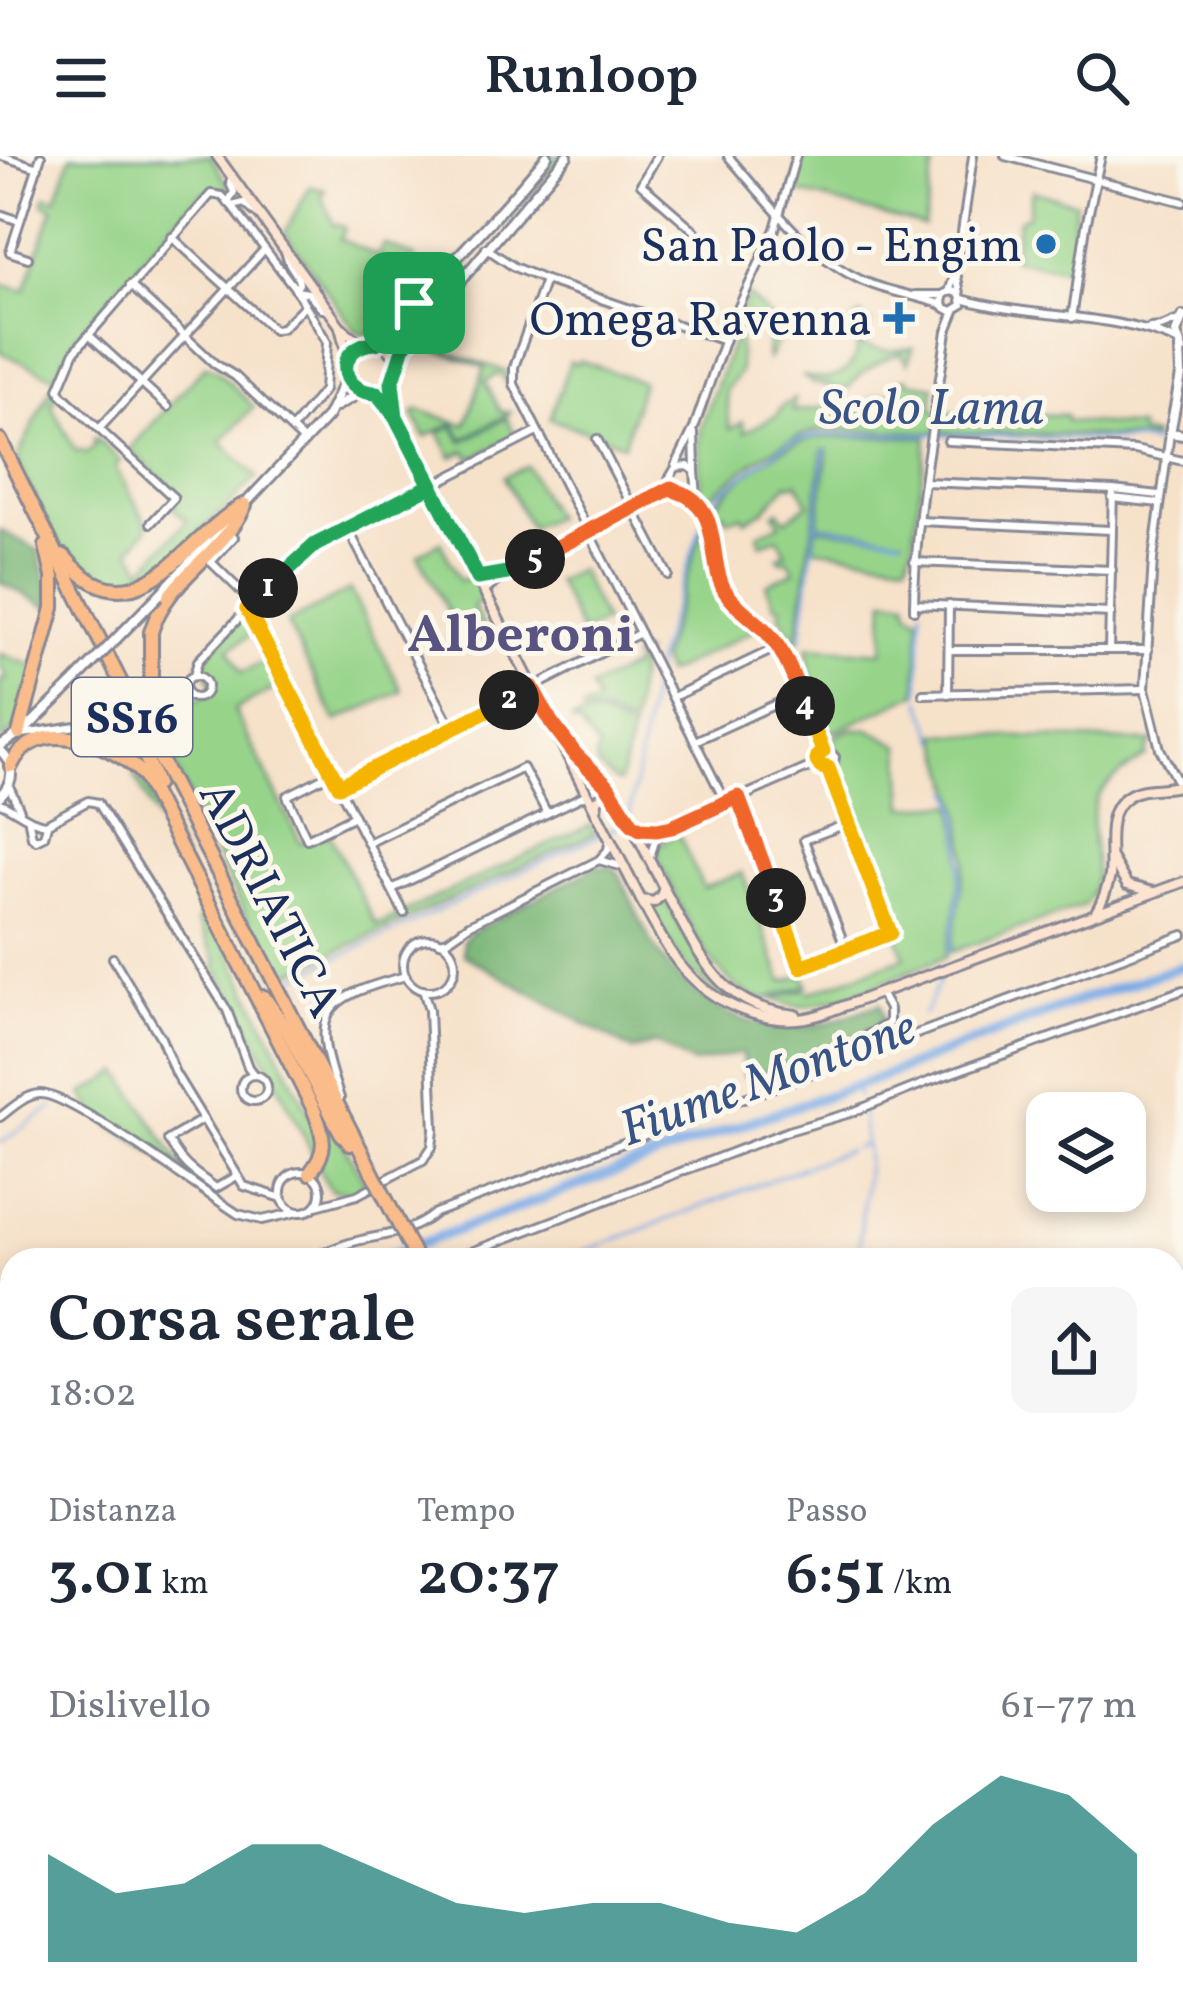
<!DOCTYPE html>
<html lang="it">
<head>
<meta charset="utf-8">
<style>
  :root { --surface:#fff; --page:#f6f6f7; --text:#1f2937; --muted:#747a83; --accent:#0f766e }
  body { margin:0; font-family:Vollkorn,serif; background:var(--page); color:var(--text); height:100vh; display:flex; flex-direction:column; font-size:45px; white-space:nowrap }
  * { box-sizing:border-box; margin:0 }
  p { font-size:39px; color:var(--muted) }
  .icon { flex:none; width:66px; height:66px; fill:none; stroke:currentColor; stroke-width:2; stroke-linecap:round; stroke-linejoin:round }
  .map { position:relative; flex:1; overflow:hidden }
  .details { position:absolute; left:0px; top:1092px; width:1185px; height:768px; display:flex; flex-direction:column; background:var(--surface); border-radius:36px 36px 0 0; box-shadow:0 6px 18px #0003 }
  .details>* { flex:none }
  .buttons { position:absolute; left:1026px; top:936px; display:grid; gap:24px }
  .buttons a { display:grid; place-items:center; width:120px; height:120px; border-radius:24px; background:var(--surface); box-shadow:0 6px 18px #0003; font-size:60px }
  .pin { position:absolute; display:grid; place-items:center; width:102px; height:102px; color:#fff; margin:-51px; border-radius:24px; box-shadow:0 6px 18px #0006 }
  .km { position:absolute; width:60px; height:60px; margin:-30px; border-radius:50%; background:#222; color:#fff; font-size:33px; line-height:60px; text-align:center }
  .round { display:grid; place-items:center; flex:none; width:126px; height:126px; border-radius:24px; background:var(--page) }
  .headline { display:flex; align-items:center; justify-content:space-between; height:204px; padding:0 48px }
  h1 { font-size:66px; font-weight:600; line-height:90px }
  .figures { display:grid; grid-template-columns:repeat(3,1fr); gap:18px; height:204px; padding:12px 48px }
  .figures div { display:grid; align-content:center }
  .figures b { font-size:60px; font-weight:600 }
  .figures small { font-size:33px; font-weight:400 }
  .figures p { font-size:33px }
  .chart { height:336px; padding:24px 48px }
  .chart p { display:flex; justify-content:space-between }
  .chart svg { width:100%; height:216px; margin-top:12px; fill:var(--accent); opacity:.7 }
  header { display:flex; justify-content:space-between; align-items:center; height:156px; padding:0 48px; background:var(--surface); font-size:54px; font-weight:600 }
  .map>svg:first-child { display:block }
</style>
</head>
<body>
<header><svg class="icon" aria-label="menu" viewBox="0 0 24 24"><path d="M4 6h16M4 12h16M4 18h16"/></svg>Runloop<svg class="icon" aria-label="search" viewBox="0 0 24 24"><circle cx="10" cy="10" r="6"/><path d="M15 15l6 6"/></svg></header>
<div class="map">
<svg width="1183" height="1860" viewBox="0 0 1183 1860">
  <rect width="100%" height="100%" fill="#fbf7ec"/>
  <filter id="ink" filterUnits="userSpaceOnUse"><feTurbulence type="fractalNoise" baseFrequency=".00833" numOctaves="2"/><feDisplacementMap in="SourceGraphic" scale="24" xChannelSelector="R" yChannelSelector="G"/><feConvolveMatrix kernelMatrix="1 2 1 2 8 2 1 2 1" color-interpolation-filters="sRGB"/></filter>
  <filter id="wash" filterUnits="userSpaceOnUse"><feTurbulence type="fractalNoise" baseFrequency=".004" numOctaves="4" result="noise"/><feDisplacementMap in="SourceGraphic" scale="48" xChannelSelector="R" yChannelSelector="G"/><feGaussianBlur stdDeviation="2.7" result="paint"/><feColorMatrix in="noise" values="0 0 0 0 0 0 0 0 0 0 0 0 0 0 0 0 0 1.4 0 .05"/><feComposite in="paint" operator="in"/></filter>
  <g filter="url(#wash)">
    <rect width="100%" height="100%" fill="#f6e1c9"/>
    <g fill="#97d48a" stroke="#598274" stroke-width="3">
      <polygon points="71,0 211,0 231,34 228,37 213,33 199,39 77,180 55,221 0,196 0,128 25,135 53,52 43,48 46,40 56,43"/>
      <polygon points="551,0 564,0 468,107 429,159 420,159 416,150 418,146 495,70"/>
      <polygon points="801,0 935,0 924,70 793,35"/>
      <polygon points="310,31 326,34 322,40 334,69 339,68 345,72 340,83 378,100 384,88 413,100 424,123 373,177 362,178 355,174 285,76"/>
      <polygon points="1032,34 1076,47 1073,70 1078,72 1073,114 1013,104 1018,68 1019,63 1028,59"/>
      <path d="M748,140L776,167V189L767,205L768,175L756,168L752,173L738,167L740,216L726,234L730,273L743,266L745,276L777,259L782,250L794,243L793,255L835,250L858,255L876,240L902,236L898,224L908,222V226L934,230L932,254L955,257L1066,259L1067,265L1139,271V278L1153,280L1152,284L1079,279L822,274C776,283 744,314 708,342L699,335L701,328L699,292L701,271L733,184L730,181Z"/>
      <path d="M862,159L868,169L871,168L861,190L886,195L913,192L908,207L901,197C877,204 865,214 847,233L813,227L802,220C809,221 821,224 830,222C857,215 863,188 852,166Z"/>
      <polygon points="439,189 442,194 508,216 508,230 503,221 498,218 485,226 501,256 512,256 463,283 454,267 425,281 413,257 418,254 466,269 485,211 439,195 436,191"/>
      <polygon points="579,204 642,226 624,288 550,263 570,205 577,208"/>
      <path d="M205,210L215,213L254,251L221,286L257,321L154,421C75,454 46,363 19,309V298L51,232L54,233L57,241L51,248L76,296L81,294L86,298L96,288L93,284L96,282L120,305L115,311L147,367V373L131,393L143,413L187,365L173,352L178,338L130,293Z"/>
      <polygon points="507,262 516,280 471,303 466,295 452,301 439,277 453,270 462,286"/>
      <path d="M819,281H927L913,387L907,406L814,392L817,372L904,382L818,368L828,294L823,293L797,487L779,458L782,451L775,449L766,428L795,415L788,403L781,405L778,401L786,396L778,382L761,388L758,378L780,368L774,357L778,354L786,364L808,348L797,326L790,329L788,327L764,354L745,364L742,359L728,364L724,356L716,364L710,354C734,325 782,286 819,281Z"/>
      <polygon points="527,310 553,361 530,372 504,321"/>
      <path d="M703,371C707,381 707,389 708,400C713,433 731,452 756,473L666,518L660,505Z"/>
      <polygon points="440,386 460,425 472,420 484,444 473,450 491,485 469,495 418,399"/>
      <polygon points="579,414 604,466 581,477 556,425"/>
      <polygon points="350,434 402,535 336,565 287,467"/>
      <path d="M885,443L907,444L909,455L920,462L917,537L830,578C821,546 807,524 808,491L883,496Z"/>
      <path d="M246,457L255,476L229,493L242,517L268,504L282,529L234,554L301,687L328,675L376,769L591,669L595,677L278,822C261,788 145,568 157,547C161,541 174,534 180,530L186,540L194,544L210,538C214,524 208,518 199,508Z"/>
      <path d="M0,498L36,511C29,536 26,574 0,584L2,566L0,564V525L8,523L0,509Z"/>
      <path d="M644,498L639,513L632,569C614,567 604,551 584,557L582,554L597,546L590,532L635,510L632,503Z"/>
      <path d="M592,559C606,559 617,572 632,573L620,626L615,625L597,609L596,599L599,593L577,566L573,567L572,564Z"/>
      <path d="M851,573H869L901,590L905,651L953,648C970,697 955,751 946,801C909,814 837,849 800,850C791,850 781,846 773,843L806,833L809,837L905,801L838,620L840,606L838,596L829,589L839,578Z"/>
      <path d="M938,578L1152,586L1146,595L1147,599C1131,611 1104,625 1096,645C1083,679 1110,722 1083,750L951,796L966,703L962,660Z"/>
      <path d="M135,621L146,628L308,955C315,971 321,984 315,1002L238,849L215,810L218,807L197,766L200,762L198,746Z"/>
      <path d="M678,677L703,732L742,717L783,826L804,819L808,829L764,843C711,834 680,746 658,703L659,689Z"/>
      <path d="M664,741L707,818L730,841L727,844C687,819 670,789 647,749L659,747Z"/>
      <polygon points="120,916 187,1019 95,958 83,938"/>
      <polygon points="306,920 366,1029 352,1037 331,1034 318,1013 326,974"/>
    </g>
    <g fill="#79b676" stroke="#4a726a" stroke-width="3">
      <polygon points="0,374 38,394 49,432 49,451 0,426"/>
      <path d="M597,710L612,711L619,717C631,742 641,770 656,793C691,847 753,881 817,869C838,865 860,855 880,848L884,866C839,891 795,914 744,920L742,897L693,908L655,887L633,895L464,799L463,785L469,778Z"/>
    </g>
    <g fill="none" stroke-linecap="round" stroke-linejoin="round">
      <g stroke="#7cabe6" stroke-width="3">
        <polyline points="815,369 901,382"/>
        <polyline points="801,484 825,293"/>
        <polyline points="919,537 922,453"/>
        <polyline points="921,544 937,585"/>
        <polyline points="610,674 629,663 656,505 705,358 720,337 781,292 791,286 819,279 926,278 1137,285 1183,293"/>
        <path d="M949,796C959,740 970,689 952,634"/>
        <polyline points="279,829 602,678"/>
        <polyline points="924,858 940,824"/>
        <polyline points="855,930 858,940"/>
        <polyline points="0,987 53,951"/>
        <polyline points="855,992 865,988"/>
        <polyline points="562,1104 848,994"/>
        <polyline points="858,1104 867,1005 862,957"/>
        <polyline points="0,1603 12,1582"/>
        <polyline points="439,1860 471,1848"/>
      </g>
      <g stroke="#7cabe6" stroke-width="10">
        <polyline points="377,1104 760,962 868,926 1086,842 1183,810"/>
        <polyline points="0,1242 12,1238"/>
        <polyline points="1173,1711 1183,1664"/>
        <polyline points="1141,1860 1144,1848"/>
      </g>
    </g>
  </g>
  <g filter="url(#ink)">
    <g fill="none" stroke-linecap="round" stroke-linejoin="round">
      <defs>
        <g id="minor">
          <polyline points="2,0 38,12"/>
          <polyline points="657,0 641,28 695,75"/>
          <path d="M728,0C767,44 806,99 861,124C887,136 916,139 943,149"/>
          <polyline points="1005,0 1183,46"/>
          <polyline points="228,47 234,36 230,27 232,19"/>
          <polyline points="232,50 244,47 258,59"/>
          <polyline points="0,58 19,65"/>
          <polyline points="172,81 274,174 282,172 305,149"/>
          <polyline points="486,92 514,111 545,124 722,184"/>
          <path d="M286,98C287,110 299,116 299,128L295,133"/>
          <polyline points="28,102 10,96 41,0"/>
          <polyline points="957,121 962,149 952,155 945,152 942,146 944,138 951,135 959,137"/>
          <polyline points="545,124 514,211 514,228 726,647"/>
          <polyline points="130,129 215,208 235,220 305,286"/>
          <polyline points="297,135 308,137 322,153 327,153"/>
          <polyline points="949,136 957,111 973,0"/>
          <polyline points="915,139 944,139"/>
          <path d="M962,143C1032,163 1110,156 1177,185"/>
          <polyline points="1072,162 1086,70 1101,0"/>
          <polyline points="1150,172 1161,171 1181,163"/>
          <polyline points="89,179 168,251"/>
          <polyline points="99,273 263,95"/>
          <polyline points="694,277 695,312"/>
          <polyline points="1170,277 1153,403 1145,533 1160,593 1178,627"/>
          <polyline points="597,283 668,419"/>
          <polyline points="948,285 1135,294 1183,305"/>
          <polyline points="676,309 694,272 728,174 775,73 796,0"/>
          <polyline points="925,326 1113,334 1160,339"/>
          <polyline points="1112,342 1160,347"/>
          <polyline points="699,351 687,339 671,332 669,323 676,311 688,310 695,315 697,342 712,377 714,407 719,423 734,447 765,475 778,491 797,529 823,595"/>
          <polyline points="919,365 1111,374"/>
          <polyline points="151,367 174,342 62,239 59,233 75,195 211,38 222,40 232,50 297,135 327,186 324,234 292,273"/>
          <polyline points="347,371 452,573"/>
          <polyline points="229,375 234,381 211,406 253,447"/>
          <polyline points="914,406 1112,414"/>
          <polyline points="485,435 507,417 670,332"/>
          <polyline points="914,448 1111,457"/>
          <polyline points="247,453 404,757"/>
          <path d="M914,454C914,361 934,267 947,175L955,155"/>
          <polyline points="949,494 1148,494"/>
          <polyline points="1109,494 1113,334"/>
          <polyline points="194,520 198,505 287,412 315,389 537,276"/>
          <circle cx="196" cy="531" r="11"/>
          <polyline points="923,538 1145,533"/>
          <polyline points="948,538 949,449"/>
          <polyline points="673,541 778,491"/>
          <polyline points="23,578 76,570"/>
          <polyline points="695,585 800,537"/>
          <polyline points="332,617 287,640 307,683 354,660"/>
          <polyline points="9,630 20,654"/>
          <polyline points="339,630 640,477"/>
          <polyline points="738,641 801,811 890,777 828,612 818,608 818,600 823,595 829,595 835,601 833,609 828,612"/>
          <path d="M0,647C16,653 28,666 46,668L88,645L98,647L227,854L248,911L254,919"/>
          <polyline points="29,666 32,681 36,684 44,680 47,669"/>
          <polyline points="635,670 649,675 672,671 817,608"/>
          <polyline points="368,687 523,612 547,657"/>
          <polyline points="650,701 655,685 669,674"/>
          <polyline points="599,704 624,711"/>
          <polyline points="392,733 587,638"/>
          <circle cx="429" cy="809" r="26"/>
          <polyline points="440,786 448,784 469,769 599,704 608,694 609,687"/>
          <polyline points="846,793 804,684 849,667"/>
          <polyline points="113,802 161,882 175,917 244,1030 282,1042"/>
          <circle cx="254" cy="932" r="13"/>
          <polyline points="802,922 802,916 889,867 889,853 880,837"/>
          <path d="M340,942C311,858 317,843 406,820"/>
          <path d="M0,961C12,952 25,939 40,938C68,936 205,1037 238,1058L262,1064L298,1056"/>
          <path d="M203,963L168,984C184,1011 191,1014 216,1032L237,1020"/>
          <circle cx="301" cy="1036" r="20"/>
          <polyline points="316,1050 357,1039 423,1004 432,991 434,974 429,854 423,834"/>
          <path d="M305,1104C323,1097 342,1088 361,1084C388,1078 413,1076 435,1057L1183,779"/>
          <polyline points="430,1104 458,1101 788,975 850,957 930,925 1183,834"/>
          <polyline points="0,1215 12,1210"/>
          <polyline points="0,1267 12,1263"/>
          <polyline points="1171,1860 1177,1840"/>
        </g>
        <g id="tertiary">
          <polyline points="415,144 413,153 418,161 425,163 431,160"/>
          <path d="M376,187C434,125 493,66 547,0"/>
          <polyline points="1180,193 1181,219 1170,277 1183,279"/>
          <polyline points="1182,194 1176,177 1183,160"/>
          <polyline points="397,207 404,191 567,0"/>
          <polyline points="335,251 362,236"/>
          <polyline points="244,349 328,260 347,220"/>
          <polyline points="159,439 226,368"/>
          <polyline points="0,590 28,571 76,524"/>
          <path d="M0,594C15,608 15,625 0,640"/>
        </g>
        <g id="secondary">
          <path d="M217,0L340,170C346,175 354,185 363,187C373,189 380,185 389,194C396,200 399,210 396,220C382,264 313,215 364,188"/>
          <polyline points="340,171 348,202"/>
          <polyline points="377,237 396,261 596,656"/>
          <polyline points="563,582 614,639"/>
          <polygon points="614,639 625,655 664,732 661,740 654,746 641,744 596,656 597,644 602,640"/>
          <polyline points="1112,703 1127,729 1153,736"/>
          <path d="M664,733C698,795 717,852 796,859"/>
          <path d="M641,744C653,766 664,789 680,809C713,849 771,875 822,858L1183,726"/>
          <path d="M1096,756C1103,744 1107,734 1110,720C1113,694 1102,656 1128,640C1144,629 1165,636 1183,628"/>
          <polyline points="1173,1547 1183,1504"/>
          <polyline points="1097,1860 1103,1848"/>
        </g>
        <g id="trunk">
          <polyline points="0,284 131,547 370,1012"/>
          <path d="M64,400C134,485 184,383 243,349"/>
          <polyline points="131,563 156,628"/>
          <polyline points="19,577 53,452 53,421 46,390"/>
          <path d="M156,584L151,564V476C167,421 223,399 245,349"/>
          <path d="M11,610C35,557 115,587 144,620L314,954C324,981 329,993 310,1017"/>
          <polyline points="264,841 285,871 341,977 350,988"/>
          <polyline points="916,1848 941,1860"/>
          <polyline points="934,1848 960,1860"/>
        </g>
      </defs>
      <use href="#minor" stroke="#888894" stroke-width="12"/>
      <use href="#tertiary" stroke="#888894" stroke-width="14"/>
      <use href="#secondary" stroke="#888894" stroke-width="14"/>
      <use href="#trunk" stroke="#888894" stroke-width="18"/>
      <use href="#minor" stroke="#fff" stroke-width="6"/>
      <use href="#tertiary" stroke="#fff" stroke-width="8"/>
      <use href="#secondary" stroke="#fde4d1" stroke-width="8"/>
      <use href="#trunk" stroke="#fabc8b" stroke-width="12"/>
      <defs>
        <polyline id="tertiary-bridge" points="76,524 159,439"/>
        <polyline id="trunk-bridge" points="370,1012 417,1104"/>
      </defs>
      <use href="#tertiary-bridge" stroke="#888894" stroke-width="14" stroke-linecap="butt"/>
      <use href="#trunk-bridge" stroke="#888894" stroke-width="18" stroke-linecap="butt"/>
      <use href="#tertiary-bridge" stroke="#fff" stroke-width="8"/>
      <use href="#trunk-bridge" stroke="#fabc8b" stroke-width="12"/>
    </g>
  </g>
  <g fill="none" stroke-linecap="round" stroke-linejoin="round" filter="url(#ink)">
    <defs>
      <path id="split-1" d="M268,432L315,389L432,329L396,261L392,227L404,190L433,159L425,163C416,162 413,156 414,147"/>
      <polyline id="split-2" points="268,432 247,453 339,630 509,544"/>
      <polyline id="split-3" points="509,544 532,531 551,566 576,599 607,629 632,668 640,673 657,674 672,671 738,641 776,742"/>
      <polyline id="split-4" points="776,742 801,811 890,777 828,612 821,611 817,605 818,600 823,595 805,550"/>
      <path id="split-5" d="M535,403L671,332C676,335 682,337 688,340C721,360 708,406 725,435C737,454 758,464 772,482C787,501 796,528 805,550"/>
      <path id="split-6" d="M414,147L416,143L376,187C335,188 336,237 377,237L396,261L478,422L507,417L535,403"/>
    </defs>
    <use href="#split-1" stroke="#fff" stroke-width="24"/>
    <use href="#split-2" stroke="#fff" stroke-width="24"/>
    <use href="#split-3" stroke="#fff" stroke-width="24"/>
    <use href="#split-4" stroke="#fff" stroke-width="24"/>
    <use href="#split-5" stroke="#fff" stroke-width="24"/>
    <use href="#split-6" stroke="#fff" stroke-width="24"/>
    <use href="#split-1" stroke="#22a559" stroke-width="15"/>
    <use href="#split-2" stroke="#f5b400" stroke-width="15"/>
    <use href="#split-3" stroke="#f0652b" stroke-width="15"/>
    <use href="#split-4" stroke="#f5b400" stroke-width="15"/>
    <use href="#split-5" stroke="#f0652b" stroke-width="15"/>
    <use href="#split-6" stroke="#22a559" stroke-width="15"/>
  </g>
  <g fill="#1f6fb2" stroke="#fbf7ec" stroke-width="4.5">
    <circle cx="1046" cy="88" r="12"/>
    <path d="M893 144h12v12h12v12h-12v12h-12v-12h-12v-12h12z"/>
  </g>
  <g text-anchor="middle" stroke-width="10" stroke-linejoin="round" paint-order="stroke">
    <rect fill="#fbf7ec" stroke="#5e6b89" stroke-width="3" x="72" y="522" width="120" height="78" rx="9"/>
    <g font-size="45" font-weight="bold" fill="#1b2f5e">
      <text x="132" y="577">SS16</text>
    </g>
    <g font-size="48" fill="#1b2f5e" stroke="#fbf7ec" text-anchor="end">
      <text x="1022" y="105">San Paolo - Engim</text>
      <text x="872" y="179">Omega Ravenna</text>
    </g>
    <g font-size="48" fill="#1b2f5e" stroke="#fbf7ec">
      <text transform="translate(272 742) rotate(63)" y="17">ADRIATICA</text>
    </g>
    <g font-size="51" font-style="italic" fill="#385487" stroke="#fbf7ec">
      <text x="932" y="268">Scolo Lama</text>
      <text transform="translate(767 920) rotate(-20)" y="18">Fiume Montone</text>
    </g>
    <g font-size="54" font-weight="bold" fill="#585380" stroke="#fbf7ec">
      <text x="521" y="495">Alberoni</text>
    </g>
  </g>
</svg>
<div class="buttons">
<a><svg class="icon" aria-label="layers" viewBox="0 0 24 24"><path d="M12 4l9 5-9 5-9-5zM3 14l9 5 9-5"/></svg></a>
</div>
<div class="pin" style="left:414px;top:147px;background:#1e9e55"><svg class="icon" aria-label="arrive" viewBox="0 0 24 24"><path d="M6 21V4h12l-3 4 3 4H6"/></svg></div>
<b class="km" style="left:268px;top:432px">1</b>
<b class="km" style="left:509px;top:544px">2</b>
<b class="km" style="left:776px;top:742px">3</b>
<b class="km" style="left:805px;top:550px">4</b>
<b class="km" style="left:535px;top:403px">5</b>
<section class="details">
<div class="headline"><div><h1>Corsa serale</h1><p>18:02</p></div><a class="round"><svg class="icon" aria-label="share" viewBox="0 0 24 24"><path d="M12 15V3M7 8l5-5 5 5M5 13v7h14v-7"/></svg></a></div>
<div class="figures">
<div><p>Distanza</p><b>3.01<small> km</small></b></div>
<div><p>Tempo</p><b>20:37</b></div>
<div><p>Passo</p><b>6:51<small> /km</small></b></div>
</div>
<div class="chart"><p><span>Dislivello</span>61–77 m</p>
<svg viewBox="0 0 160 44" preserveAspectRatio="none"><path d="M0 44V22L10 30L20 28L30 20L40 20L50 26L60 32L70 34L80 32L90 32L100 36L110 38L120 30L130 16L140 6L150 10L160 22V44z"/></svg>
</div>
</section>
</div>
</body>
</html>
